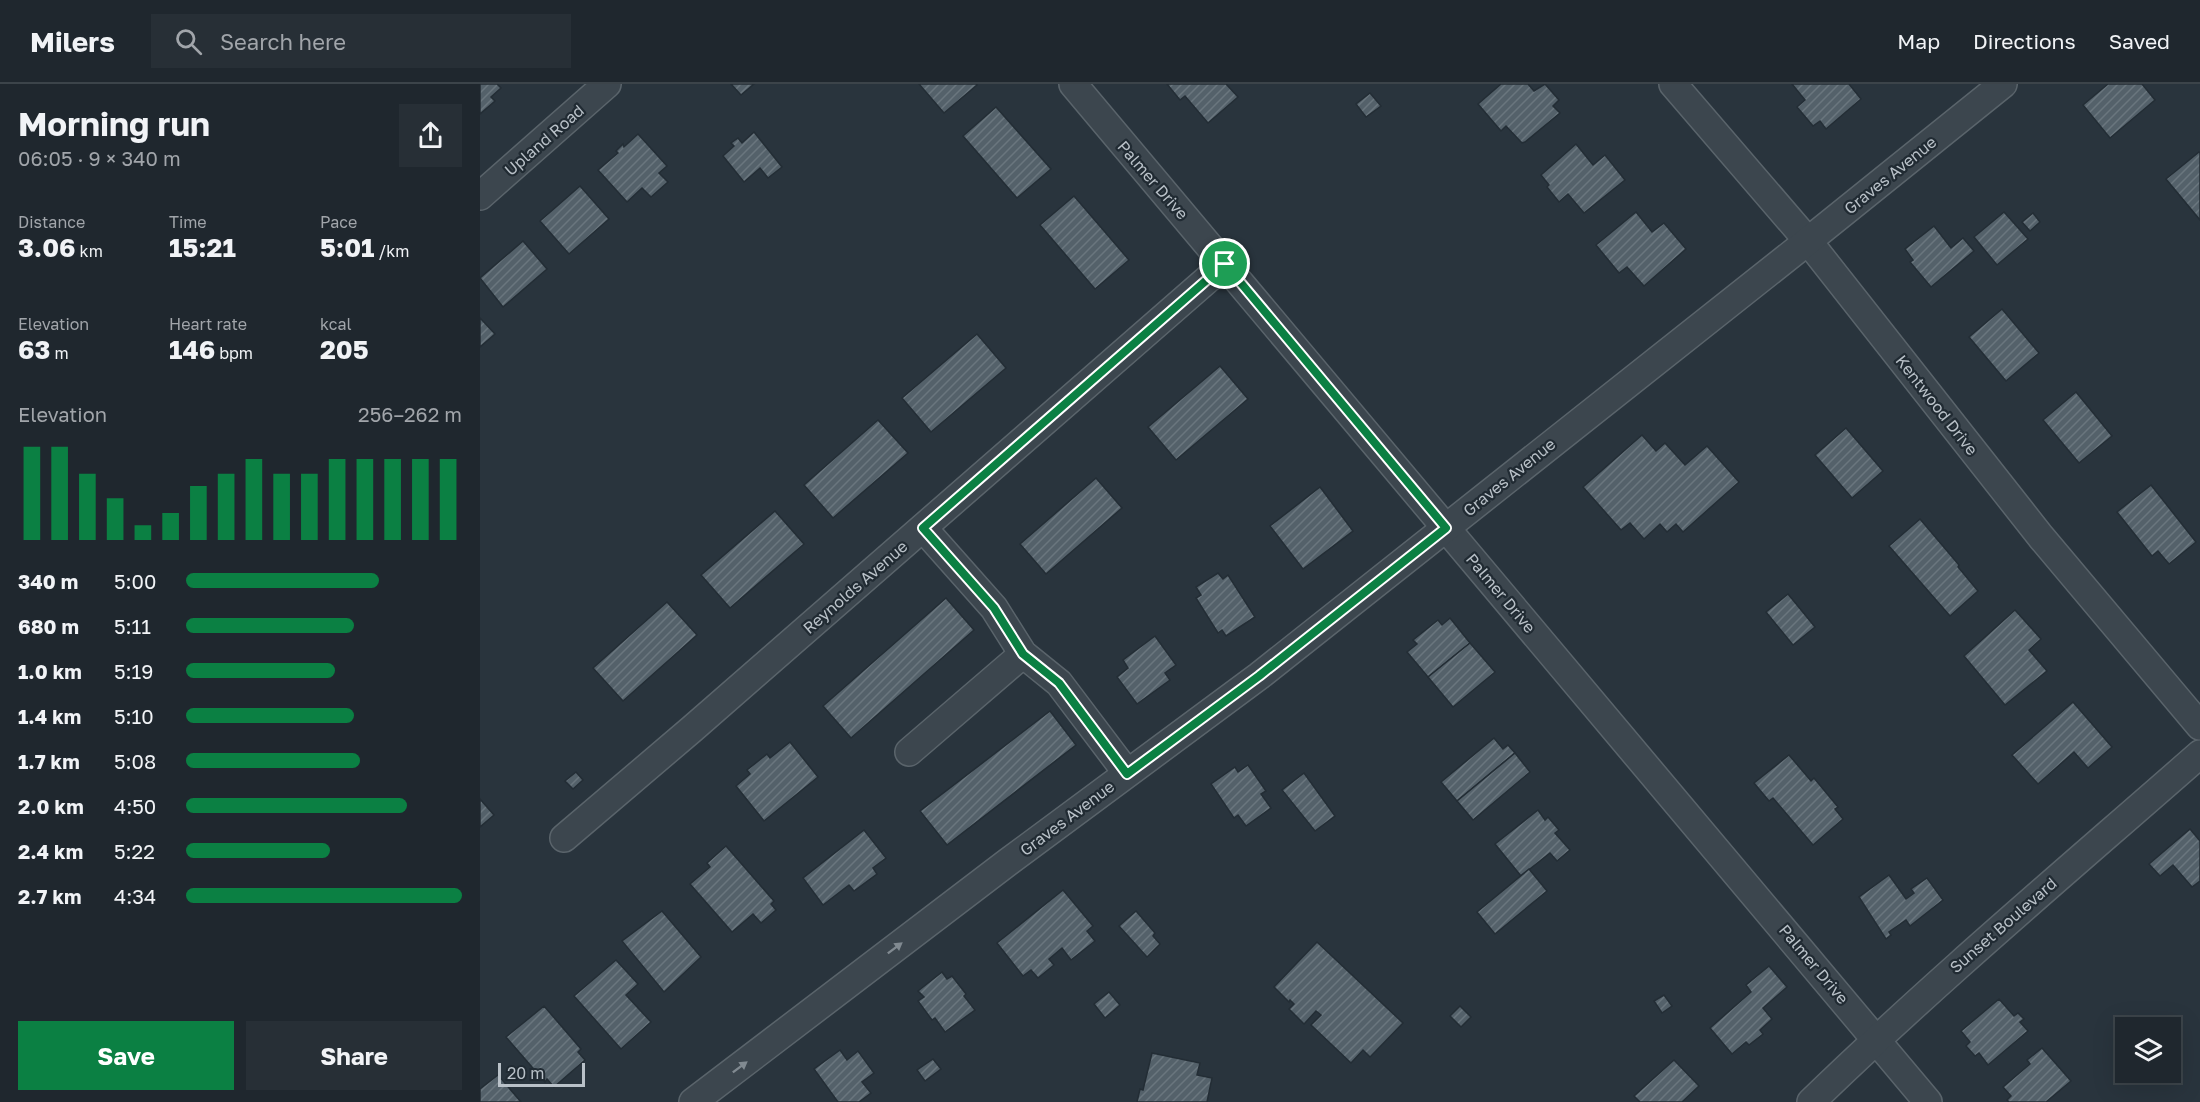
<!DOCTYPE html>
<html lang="en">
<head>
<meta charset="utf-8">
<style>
  :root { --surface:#1f272e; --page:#272f36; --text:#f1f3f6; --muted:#a1a5aa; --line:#3c444a; --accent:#0b8043 }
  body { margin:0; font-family:"Golos Text",sans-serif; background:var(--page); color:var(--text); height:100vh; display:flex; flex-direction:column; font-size:22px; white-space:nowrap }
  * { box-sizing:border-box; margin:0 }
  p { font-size:20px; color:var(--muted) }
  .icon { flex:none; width:33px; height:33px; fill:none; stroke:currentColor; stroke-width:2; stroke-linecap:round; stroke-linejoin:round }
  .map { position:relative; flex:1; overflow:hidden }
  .side { display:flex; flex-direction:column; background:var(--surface); width:480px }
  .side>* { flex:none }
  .tools { position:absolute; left:1635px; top:933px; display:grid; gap:12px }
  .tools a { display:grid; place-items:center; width:66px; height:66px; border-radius:0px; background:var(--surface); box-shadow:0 6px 24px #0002,0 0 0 2px var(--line); font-size:30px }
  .scale { position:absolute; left:18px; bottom:15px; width:87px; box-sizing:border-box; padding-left:6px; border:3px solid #b9c1c8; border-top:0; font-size:16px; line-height:21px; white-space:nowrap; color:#b9c1c8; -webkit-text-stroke:4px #212b33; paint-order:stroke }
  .pin { position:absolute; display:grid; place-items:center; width:51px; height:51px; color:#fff; margin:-26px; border:3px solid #fff; border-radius:50%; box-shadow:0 2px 6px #0007 }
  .round { display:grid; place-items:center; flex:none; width:63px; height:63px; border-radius:0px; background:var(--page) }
  .head { display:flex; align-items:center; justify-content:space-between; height:102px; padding:0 18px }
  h1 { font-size:33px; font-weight:700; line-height:45px }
  .stats { display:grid; grid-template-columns:repeat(3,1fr); gap:9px; height:102px; padding:6px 18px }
  .stats div { display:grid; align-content:center }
  .stats b { font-size:26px; font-weight:700 }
  .stats small { font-size:16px; font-weight:400 }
  .stats p { font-size:16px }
  .chart { height:168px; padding:12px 18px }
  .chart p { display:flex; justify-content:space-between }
  .chart svg { width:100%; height:108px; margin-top:6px; stroke:var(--accent); stroke-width:6 }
  .button { display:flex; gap:12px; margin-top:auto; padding:12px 18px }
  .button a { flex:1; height:69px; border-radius:0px; background:var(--accent); color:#fff; font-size:24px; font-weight:700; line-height:69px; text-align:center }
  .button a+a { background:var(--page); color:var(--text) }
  ul { padding:0 18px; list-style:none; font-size:20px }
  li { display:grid; grid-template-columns:96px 72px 1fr; align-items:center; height:45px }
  li i { height:15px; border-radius:8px; background:var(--accent) }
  header { display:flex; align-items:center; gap:36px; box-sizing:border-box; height:84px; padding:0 30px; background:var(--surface); border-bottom:2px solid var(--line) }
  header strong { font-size:28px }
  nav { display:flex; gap:33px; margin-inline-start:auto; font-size:21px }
  .search { width:420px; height:54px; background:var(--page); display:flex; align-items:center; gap:15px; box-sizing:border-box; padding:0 21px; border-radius:0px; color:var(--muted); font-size:22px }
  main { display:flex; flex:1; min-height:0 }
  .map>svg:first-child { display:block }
</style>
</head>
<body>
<header>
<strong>Milers</strong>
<div class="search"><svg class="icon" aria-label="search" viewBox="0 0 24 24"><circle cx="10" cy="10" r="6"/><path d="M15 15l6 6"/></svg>Search here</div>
<nav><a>Map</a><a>Directions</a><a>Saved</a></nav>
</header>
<main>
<section class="side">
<div class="head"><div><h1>Morning run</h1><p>06:05 · 9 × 340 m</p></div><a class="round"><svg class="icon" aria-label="share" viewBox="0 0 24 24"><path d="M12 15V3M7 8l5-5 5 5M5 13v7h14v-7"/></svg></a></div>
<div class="stats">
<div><p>Distance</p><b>3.06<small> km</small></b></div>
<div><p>Time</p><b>15:21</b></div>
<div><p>Pace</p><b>5:01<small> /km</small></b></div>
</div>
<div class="stats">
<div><p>Elevation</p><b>63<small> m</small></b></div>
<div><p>Heart rate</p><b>146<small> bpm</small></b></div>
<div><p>kcal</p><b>205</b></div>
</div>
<div class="chart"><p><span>Elevation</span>256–262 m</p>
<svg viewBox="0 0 160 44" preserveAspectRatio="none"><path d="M5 44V6M15 44V6M25 44V17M35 44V27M45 44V38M55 44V33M65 44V22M75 44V17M85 44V11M95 44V17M105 44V17M115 44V11M125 44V11M135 44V11M145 44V11M155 44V11"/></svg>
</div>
<ul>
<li><b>340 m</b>5:00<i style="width:70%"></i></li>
<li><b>680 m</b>5:11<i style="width:61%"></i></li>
<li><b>1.0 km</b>5:19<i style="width:54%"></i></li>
<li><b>1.4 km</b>5:10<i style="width:61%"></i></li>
<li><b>1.7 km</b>5:08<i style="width:63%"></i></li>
<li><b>2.0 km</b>4:50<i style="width:80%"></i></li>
<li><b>2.4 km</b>5:22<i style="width:52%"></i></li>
<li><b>2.7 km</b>4:34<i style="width:100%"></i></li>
</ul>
<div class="button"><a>Save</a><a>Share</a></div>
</section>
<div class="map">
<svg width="1720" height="1018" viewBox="0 0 1720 1018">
  <defs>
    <pattern id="building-hatch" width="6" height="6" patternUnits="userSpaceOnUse" patternTransform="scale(1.5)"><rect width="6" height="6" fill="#54616a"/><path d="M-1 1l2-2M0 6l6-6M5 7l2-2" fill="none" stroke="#6a767e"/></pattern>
  </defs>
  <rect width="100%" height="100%" fill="#29343d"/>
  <g fill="url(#building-hatch)" stroke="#232d35" stroke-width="1.5">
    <polygon points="0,0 17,0 21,4 11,13 15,17 0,30"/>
    <polygon points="251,0 274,0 261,11"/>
    <polygon points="439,0 496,0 497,1 464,29"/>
    <polygon points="687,0 746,0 758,13 728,39 705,12 700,16"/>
    <polygon points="1021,0 1048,0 1054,7 1065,0 1079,16 1073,22 1080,29 1045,58 1042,59 1026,42 1021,47 998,20"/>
    <polygon points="1312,0 1369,0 1381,15 1346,45 1340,37 1333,42 1317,23 1325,16"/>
    <polygon points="1628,0 1662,0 1675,16 1630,54 1603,21"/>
    <polygon points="890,9 901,22 886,33 876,20"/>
    <polygon points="516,23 571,85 537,114 483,52"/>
    <polygon points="274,48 302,83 288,94 280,84 264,98 243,72 254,62 251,59 258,54 262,59"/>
    <polygon points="158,50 187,82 179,89 188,98 171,113 162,104 147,118 118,86 138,69 136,67 143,60 144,63"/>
    <polygon points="1096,60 1113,81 1125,71 1145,96 1104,129 1088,110 1079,118 1067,103 1069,101 1061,91"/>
    <polygon points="1719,68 1720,69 1720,136 1686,95"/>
    <polygon points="100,102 129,135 89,170 60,137"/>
    <polygon points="594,112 649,176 615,205 560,141"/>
    <polygon points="1156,128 1172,148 1184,139 1206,165 1164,202 1147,183 1139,189 1116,161"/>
    <polygon points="1524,128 1548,155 1517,181 1494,153"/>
    <polygon points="1553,129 1560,138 1550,147 1542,138"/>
    <polygon points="1454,142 1471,164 1483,154 1494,167 1451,203 1430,178 1433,176 1425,165"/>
    <polygon points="43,157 67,185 23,223 0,194"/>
    <polygon points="1522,225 1559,269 1526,297 1489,253"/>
    <polygon points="0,234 15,250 0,263"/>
    <polygon points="497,250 526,284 451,348 422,314"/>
    <polygon points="740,282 768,315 696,376 668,343"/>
    <polygon points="1596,308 1632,352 1599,379 1563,336"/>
    <polygon points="398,336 428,369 353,434 324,401"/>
    <polygon points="1366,344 1403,387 1372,414 1335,371"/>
    <polygon points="1162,351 1176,367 1185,359 1205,381 1227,362 1259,398 1203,448 1196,440 1187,448 1180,440 1164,455 1150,439 1141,446 1103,403"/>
    <polygon points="616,394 642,424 566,490 540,460"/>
    <polygon points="1671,401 1716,458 1689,480 1678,467 1672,472 1637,428"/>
    <polygon points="840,403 873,447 823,485 790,442"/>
    <polygon points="295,427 324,460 250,524 221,491"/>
    <polygon points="1440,435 1479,481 1478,483 1498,507 1470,532 1409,462"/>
    <polygon points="738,489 743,495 748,491 775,533 746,552 742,546 738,549 716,514 721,511 716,503"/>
    <polygon points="1308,510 1335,543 1313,561 1286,528"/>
    <polygon points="466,514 494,546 371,654 343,622"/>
    <polygon points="187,518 217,551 143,617 113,584"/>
    <polygon points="1535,526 1561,555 1549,566 1567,587 1525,621 1484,572"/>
    <polygon points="970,534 990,559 948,593 927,568 937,560 933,556 958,536 962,541"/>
    <polygon points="675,552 696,581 685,589 690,596 657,620 637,593 648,584 643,576"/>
    <polygon points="990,559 1015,588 973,623 948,593"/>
    <polygon points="1593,618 1632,663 1608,684 1594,668 1558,700 1532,671"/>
    <polygon points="570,627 596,661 467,761 440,727"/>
    <polygon points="1014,654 1023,665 1028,661 1035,669 977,717 961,698"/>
    <polygon points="310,658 338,693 284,737 256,702 270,690 267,686 287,670 290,674"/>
    <polygon points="1035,669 1050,688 993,736 977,717"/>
    <polygon points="1309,671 1331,697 1334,694 1358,723 1355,725 1363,735 1333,761 1293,714 1289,717 1274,699"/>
    <polygon points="768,681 786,707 781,710 791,724 766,742 758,731 754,734 731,700 755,683 758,688"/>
    <polygon points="96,688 103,696 93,705 85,697"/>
    <polygon points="824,689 855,732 835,747 802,706"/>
    <polygon points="0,715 14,731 0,743"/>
    <polygon points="1058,726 1065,736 1068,733 1079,746 1075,749 1090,766 1077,777 1070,769 1041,792 1015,760"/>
    <polygon points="1710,745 1720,757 1720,797 1712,803 1693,781 1680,792 1669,780"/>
    <polygon points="384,746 406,774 393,784 397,790 374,807 369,801 343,821 323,794"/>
    <polygon points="246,762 294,817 291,820 296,826 281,839 273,830 252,848 210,800 230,783 227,779"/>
    <polygon points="1049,785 1067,807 1015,850 997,828"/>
    <polygon points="1409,791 1426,815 1434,809 1431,805 1447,794 1463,816 1430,842 1426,836 1409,848 1411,851 1406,855 1379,813"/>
    <polygon points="583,806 613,842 607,847 615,857 591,876 582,864 569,875 574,881 558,894 551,886 543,892 517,859"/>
    <polygon points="182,827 221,873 184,908 142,857"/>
    <polygon points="656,827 675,849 673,852 680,860 667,873 639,842"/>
    <polygon points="837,858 923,939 890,973 883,966 871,979 831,941 841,931 836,927 824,940 809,925 814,920 810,916 809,918 794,903"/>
    <polygon points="136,876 158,900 146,911 171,938 141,965 94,912"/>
    <polygon points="1289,882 1307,903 1283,924 1292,935 1280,946 1283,950 1269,961 1266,958 1252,970 1230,944 1271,908 1266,901"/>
    <polygon points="462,888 467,895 472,892 486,910 484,912 495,926 465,948 455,934 452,936 438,917 444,913 438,907"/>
    <polygon points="629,908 640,921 625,934 614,920"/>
    <polygon points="1184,911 1192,922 1182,929 1174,917"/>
    <polygon points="1519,915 1534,932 1538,929 1544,935 1540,938 1548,947 1508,981 1499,969 1495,972 1486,962 1490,958 1481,947"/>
    <polygon points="64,922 101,965 98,968 105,976 74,1003 67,995 65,998 26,953"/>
    <polygon points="980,922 991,933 981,943 970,932"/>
    <polygon points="1562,964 1591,997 1566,1018 1529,1018 1527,1016 1531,1012 1523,1003 1550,980 1547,976"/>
    <polygon points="360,966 367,976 378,967 394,989 382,998 391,1009 379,1018 358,1018 334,985"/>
    <polygon points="672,969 720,979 717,991 732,994 727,1018 657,1018 660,1005 663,1006"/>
    <polygon points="453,975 461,985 445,997 437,986"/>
    <polygon points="1194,976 1219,1002 1202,1018 1160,1018 1154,1012"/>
    <polygon points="18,991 41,1018 0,1018 0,1005"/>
  </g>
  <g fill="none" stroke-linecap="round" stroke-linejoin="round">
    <defs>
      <g id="minor">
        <polyline points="593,0 1448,1018"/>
        <polyline points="1193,0 1328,157 1561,453 1720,642"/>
        <polyline points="0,112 127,0"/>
        <polyline points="443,444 514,524 543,570 579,599 647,689"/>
        <polyline points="429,668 543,570"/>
        <polyline points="84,754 212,645 745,180"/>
        <polyline points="213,1018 528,778 779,592 1328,157 1523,0"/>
        <path d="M1331,1018C1456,897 1589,785 1720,670"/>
      </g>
    </defs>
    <use href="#minor" stroke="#5a646b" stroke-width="30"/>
    <use href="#minor" stroke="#3c464e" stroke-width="27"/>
  </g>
  <defs><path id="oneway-solid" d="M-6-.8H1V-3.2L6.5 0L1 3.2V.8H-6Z" transform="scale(1.5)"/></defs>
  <g fill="#818a91">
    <use href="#oneway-solid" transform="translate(415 864) rotate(-37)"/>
    <use href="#oneway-solid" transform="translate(260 983) rotate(-37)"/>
  </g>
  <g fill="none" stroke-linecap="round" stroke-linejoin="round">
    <defs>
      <polygon id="route" points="745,180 966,444 779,592 647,690 579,599 543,570 514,524 443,444"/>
    </defs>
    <use href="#route" stroke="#fff" stroke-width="12"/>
    <use href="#route" stroke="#0b8043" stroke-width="8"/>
  </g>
  <g text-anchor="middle" stroke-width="4.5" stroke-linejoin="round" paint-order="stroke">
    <g font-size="16" fill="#b9c1c8" stroke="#212b33">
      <text transform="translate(64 56) rotate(-41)" y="6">Upland Road</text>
      <text transform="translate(1410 91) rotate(-39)" y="6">Graves Avenue</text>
      <text transform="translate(673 96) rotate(49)" y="6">Palmer Drive</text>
      <text transform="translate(1457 321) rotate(52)" y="6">Kentwood Drive</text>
      <text transform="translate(1029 393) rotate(-39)" y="6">Graves Avenue</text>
      <text transform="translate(375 503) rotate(-41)" y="6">Reynolds Avenue</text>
      <text transform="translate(1021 509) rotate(50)" y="6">Palmer Drive</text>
      <text transform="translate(587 734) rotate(-37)" y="6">Graves Avenue</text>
      <text transform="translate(1523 841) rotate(-41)" y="6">Sunset Boulevard</text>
      <text transform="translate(1334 880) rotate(50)" y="6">Palmer Drive</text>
    </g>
  </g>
</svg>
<div class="tools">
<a><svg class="icon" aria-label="layers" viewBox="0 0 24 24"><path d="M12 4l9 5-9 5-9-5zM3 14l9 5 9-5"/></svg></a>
</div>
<div class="scale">20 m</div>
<div class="pin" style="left:745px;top:180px;background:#1e9e55"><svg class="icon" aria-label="arrive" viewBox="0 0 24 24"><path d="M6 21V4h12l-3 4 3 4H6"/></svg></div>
</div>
</main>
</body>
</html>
